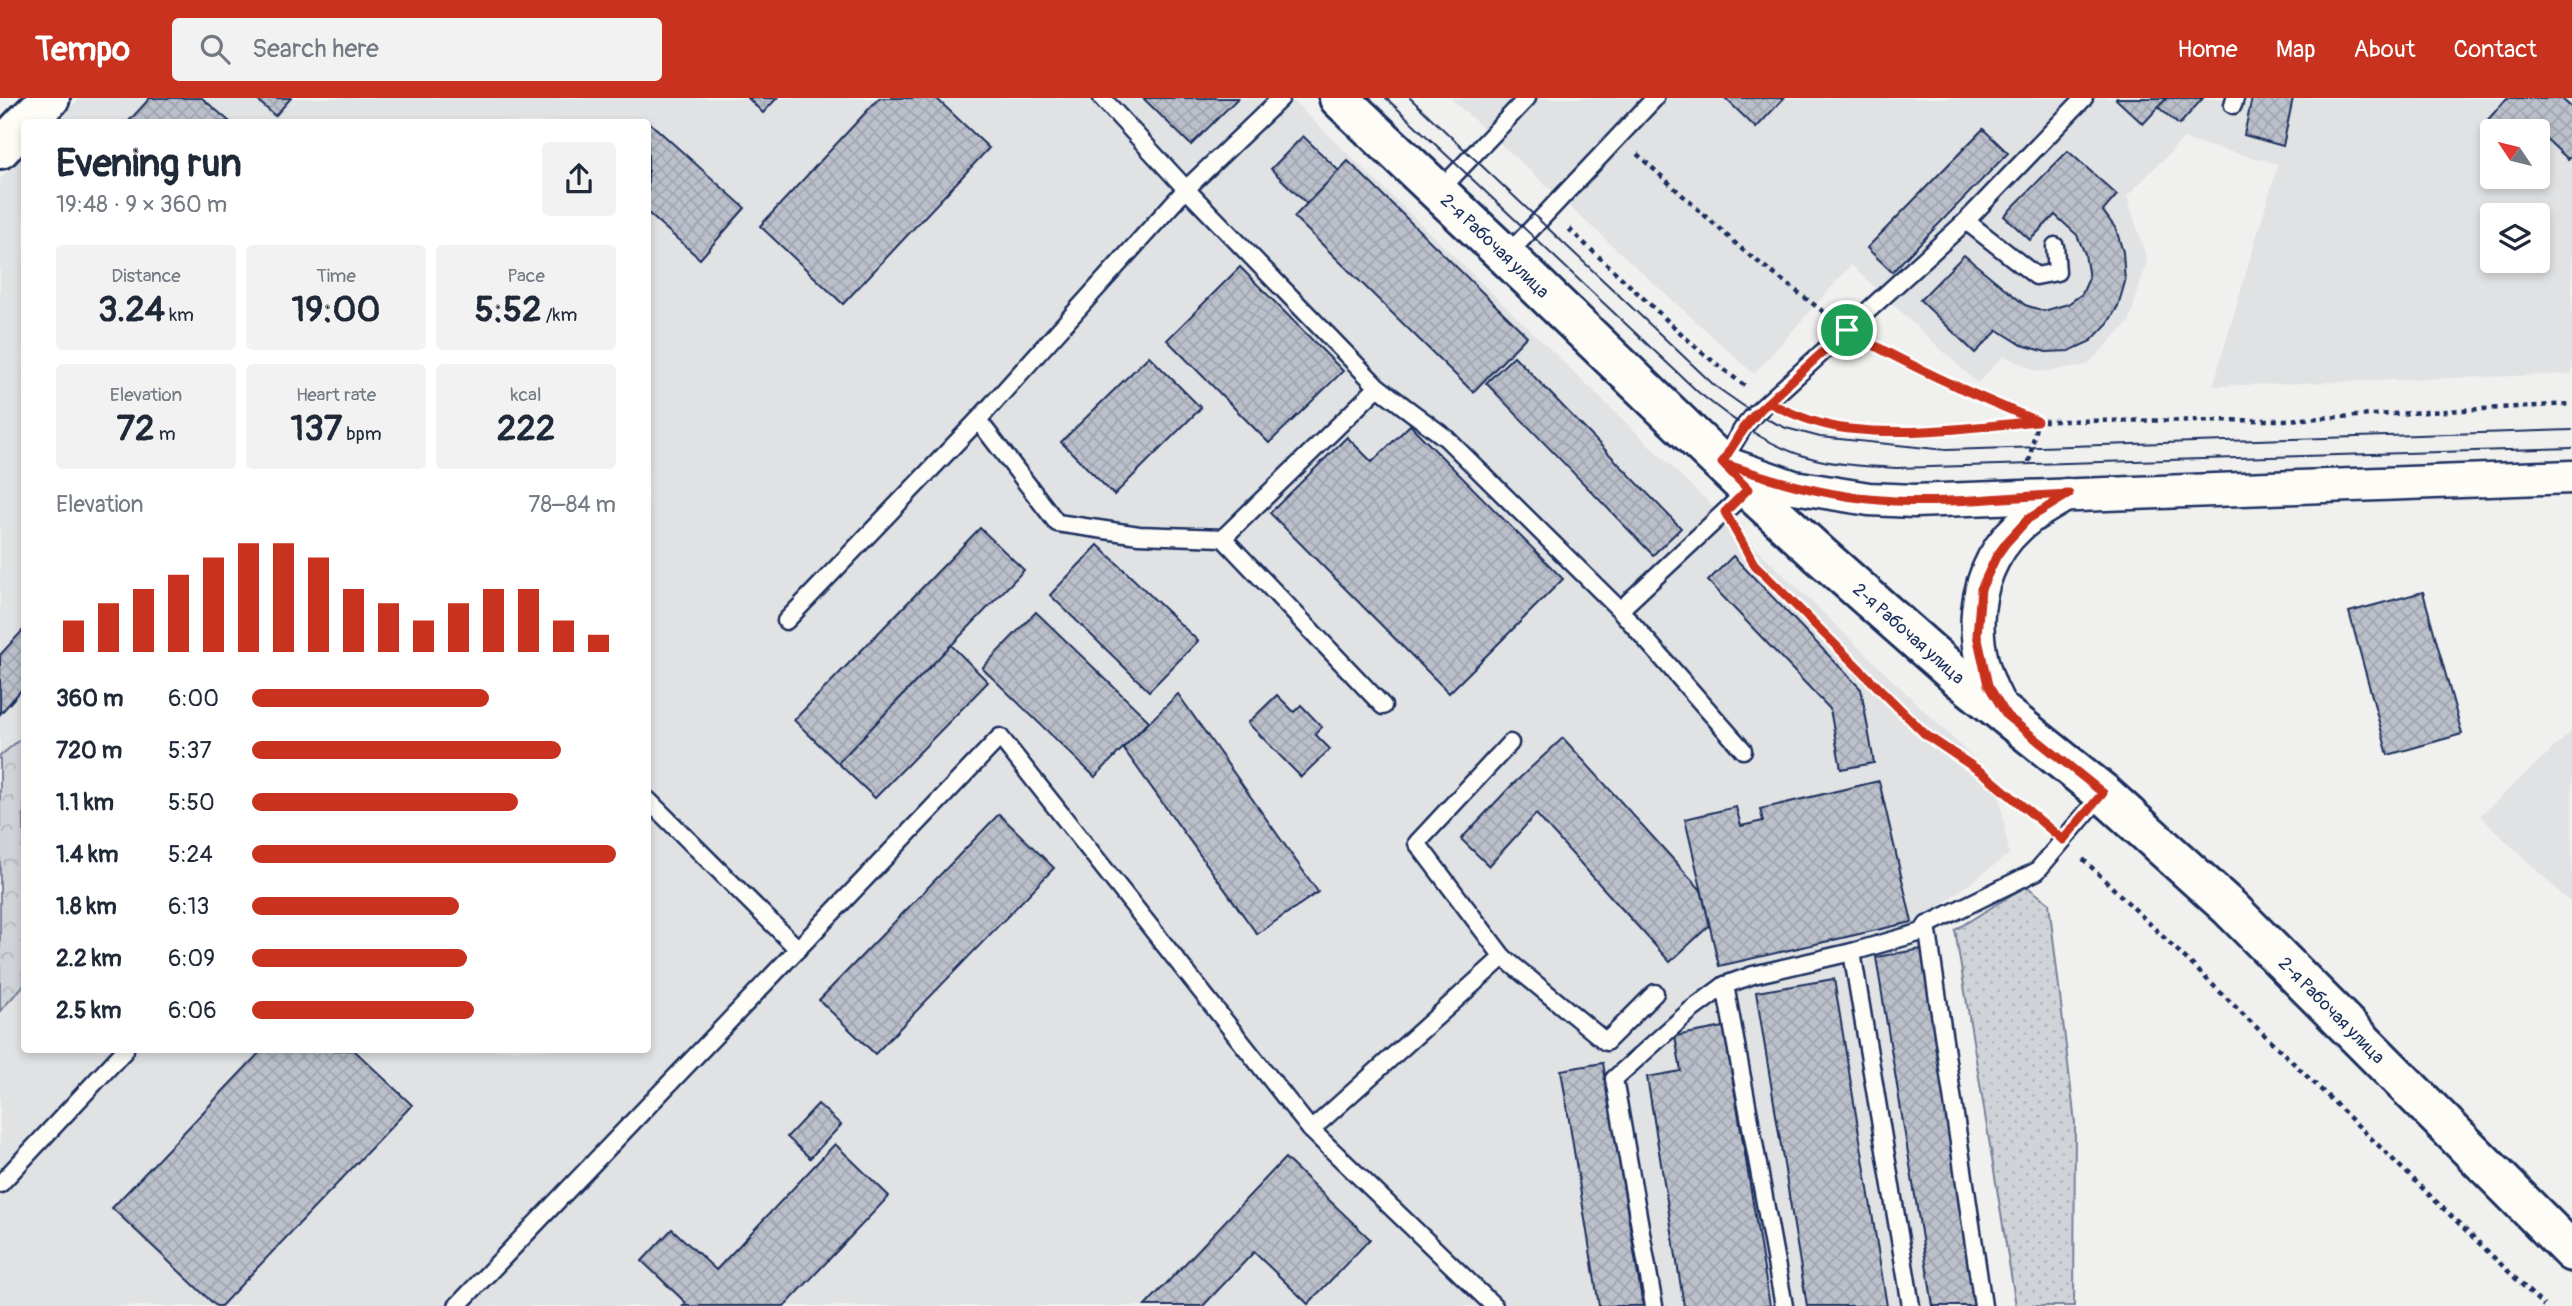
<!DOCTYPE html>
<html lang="en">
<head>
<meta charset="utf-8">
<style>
  :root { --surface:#fff; --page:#f2f2f3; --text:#1f2937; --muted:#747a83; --accent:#c8321e }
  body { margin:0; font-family:Pangolin,sans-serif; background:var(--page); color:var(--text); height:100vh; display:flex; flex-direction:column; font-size:26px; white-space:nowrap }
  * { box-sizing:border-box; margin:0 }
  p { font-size:23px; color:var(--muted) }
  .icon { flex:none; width:38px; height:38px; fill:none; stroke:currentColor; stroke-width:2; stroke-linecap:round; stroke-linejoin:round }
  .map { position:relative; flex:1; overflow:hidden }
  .side { position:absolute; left:21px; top:21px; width:630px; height:934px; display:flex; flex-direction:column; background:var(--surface); border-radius:7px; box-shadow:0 4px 10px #0003 }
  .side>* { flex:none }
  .needle { width:46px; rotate:305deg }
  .controls { position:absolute; left:2480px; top:21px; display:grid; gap:14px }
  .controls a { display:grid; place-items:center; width:70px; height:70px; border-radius:7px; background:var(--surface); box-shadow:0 4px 10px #0003; font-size:35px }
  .pin { position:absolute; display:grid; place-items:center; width:60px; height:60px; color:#fff; margin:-30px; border:4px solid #fff; border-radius:50%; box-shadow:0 2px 7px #0007 }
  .round { display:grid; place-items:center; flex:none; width:74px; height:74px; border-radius:7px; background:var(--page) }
  .overview { display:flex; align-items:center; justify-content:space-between; height:119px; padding:0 35px }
  h1 { font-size:38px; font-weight:700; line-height:52px }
  .metrics { display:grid; grid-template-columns:repeat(3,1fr); gap:10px; height:119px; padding:7px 35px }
  .metrics div { display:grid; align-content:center; border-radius:7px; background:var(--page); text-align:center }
  .metrics b { font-size:35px; font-weight:700 }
  .metrics small { font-size:19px; font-weight:400 }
  .metrics p { font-size:19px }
  .chart { height:196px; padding:14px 35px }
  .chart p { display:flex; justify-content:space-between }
  .chart svg { width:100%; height:126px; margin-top:7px; stroke:var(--accent); stroke-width:6 }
  ul { padding:0 35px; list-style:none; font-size:23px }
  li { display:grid; grid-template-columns:112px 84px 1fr; align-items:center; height:52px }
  li i { height:18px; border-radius:9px; background:var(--accent) }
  header { display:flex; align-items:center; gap:42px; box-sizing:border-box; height:98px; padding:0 35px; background:var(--accent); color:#fff }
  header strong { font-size:33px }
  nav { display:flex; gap:38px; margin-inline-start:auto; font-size:24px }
  .search { width:490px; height:63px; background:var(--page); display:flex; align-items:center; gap:18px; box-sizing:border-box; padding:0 24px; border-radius:7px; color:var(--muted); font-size:26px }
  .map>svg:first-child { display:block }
</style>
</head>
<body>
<header>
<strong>Tempo</strong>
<div class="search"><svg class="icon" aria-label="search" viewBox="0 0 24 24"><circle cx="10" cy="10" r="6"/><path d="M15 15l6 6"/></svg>Search here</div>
<nav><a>Home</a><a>Map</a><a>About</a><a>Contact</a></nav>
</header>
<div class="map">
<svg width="2572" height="1208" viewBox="0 0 2572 1208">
  <defs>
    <pattern id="grass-dots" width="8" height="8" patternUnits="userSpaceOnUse" patternTransform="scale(1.75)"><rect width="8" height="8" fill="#d0d3d8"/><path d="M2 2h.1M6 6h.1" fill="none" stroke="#b2b5bc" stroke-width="1.8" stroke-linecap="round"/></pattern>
    <pattern id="forest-crowns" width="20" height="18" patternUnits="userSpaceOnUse" patternTransform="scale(1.75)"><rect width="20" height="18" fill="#d0d3d8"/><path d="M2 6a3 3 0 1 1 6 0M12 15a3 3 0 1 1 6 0" fill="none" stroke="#b2b5bc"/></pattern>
    <pattern id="building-cross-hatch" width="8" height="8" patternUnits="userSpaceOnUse" patternTransform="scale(1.75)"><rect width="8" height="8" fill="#bbc0ca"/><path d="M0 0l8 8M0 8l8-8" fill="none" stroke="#a0a5b0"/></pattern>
  </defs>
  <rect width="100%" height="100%" fill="#f0f0ee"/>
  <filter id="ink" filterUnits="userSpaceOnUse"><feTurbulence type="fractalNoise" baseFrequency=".0143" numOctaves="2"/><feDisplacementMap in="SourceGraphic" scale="14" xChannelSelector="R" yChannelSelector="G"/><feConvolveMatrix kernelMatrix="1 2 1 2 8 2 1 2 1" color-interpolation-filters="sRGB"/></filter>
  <g filter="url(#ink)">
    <g fill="#e0e2e3" fill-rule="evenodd">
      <polygon points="80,0 1290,0 1997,683 2009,756 1921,822 1922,851 1981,1208 0,1208 0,913 24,887 24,952 648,952 648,24 56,24"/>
      <path d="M1450,0H2572V276L2213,288L2278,66L2183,41L2127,98L2147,162L2129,224L2087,267L2039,274L2004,258L1977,285L1851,167L1754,276ZM2492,33H2538V79H2492ZM2492,117H2538V163H2492Z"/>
      <polygon points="24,56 24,638 0,658 0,81"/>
      <polygon points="2572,633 2572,806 2480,718"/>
    </g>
    <polygon fill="url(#grass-dots)" stroke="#76819b" stroke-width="2" points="2026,788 2049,805 2075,1025 2074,1208 2016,1208 1955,832"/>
    <polygon fill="url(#forest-crowns)" stroke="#76819b" stroke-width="2" points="24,638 24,887 0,913 0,658"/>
    <g fill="url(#building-cross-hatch)" stroke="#1b2f5e" stroke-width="2">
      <polygon points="150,0 202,0 230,24 128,24"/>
      <polygon points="255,0 291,0 275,18"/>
      <polygon points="748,0 777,0 763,15"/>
      <polygon points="879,0 936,0 989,50 843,206 760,128"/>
      <polygon points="1143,0 1238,0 1191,47"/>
      <polygon points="1725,0 1784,0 1756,30"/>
      <polygon points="2117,0 2167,0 2143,26 2116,1"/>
      <polygon points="2167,0 2203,0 2179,27 2158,9"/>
      <polygon points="2252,0 2293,0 2283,48 2244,37"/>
      <polygon points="2507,0 2561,0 2572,10 2572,57 2568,61 2542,37 2538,42 2538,33 2496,33 2486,24"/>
      <polygon points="650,25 745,110 700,161 648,115 648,28"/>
      <polygon points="1983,31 2008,55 1892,174 1867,150"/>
      <polygon points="1303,38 1339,73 1307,106 1271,71"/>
      <polygon points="2068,53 2117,97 2103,113 2116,131 2123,154 2125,184 2118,208 2108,225 2091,243 2069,253 2046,254 2022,247 1998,232 1975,255 1920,202 1964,157 2025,207 2044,213 2068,206 2082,196 2089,180 2085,156 2077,137 2055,117 2030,142 2004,118"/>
      <polygon points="1348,63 1527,238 1473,294 1294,119"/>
      <polygon points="1240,169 1343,273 1269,345 1167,242"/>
      <polygon points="1149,258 1201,310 1114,397 1061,344"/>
      <polygon points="1514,258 1681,430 1653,457 1486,285"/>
      <polygon points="1410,327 1563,481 1449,595 1270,415 1347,339 1372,364"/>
      <polygon points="980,430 1024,472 838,665 794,622"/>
      <polygon points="1098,447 1198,543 1149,593 1050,497"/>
      <polygon points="1733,458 1861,591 1874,665 1841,671 1830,611 1708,483"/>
      <polygon points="2423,494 2462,636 2388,657 2349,514"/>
      <polygon points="1036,514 1149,623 1095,679 982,570"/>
      <polygon points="24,531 24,589 0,616 0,557"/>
      <polygon points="951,547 988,584 875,700 838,665"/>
      <polygon points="1178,596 1318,794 1257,836 1123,650"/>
      <polygon points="1277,597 1294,614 1301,607 1322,629 1315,636 1330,651 1301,679 1248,625"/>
      <polygon points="1563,640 1701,792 1710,827 1670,864 1536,716 1489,768 1461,741 1511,688"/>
      <polygon points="1879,683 1912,824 1719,868 1685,721 1736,709 1741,728 1763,723 1760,711"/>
      <polygon points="999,716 1054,770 875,956 819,902"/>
      <polygon points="1922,851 1981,1208 1933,1208 1876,859"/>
      <polygon points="1834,881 1887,1208 1807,1208 1756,894"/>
      <polygon points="1724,929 1770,1208 1684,1208 1647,979 1681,973 1675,938"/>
      <polygon points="262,952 354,952 412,1007 221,1208 216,1208 112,1110"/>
      <polygon points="1603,965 1643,1208 1599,1208 1561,972"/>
      <polygon points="818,1006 841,1027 810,1060 787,1039"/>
      <polygon points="835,1046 889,1098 785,1208 683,1208 686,1205 642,1163 672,1131 716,1172"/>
      <polygon points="1285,1060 1370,1141 1308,1206 1254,1154 1203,1208 1145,1208"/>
    </g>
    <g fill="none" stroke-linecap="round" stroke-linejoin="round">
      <defs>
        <g id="service">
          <polyline points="1102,0 1186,91 1378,289 1446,340 1620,512 1743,652"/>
          <polyline points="2233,7 2235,0"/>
          <polyline points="1439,93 1527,0"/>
          <polyline points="1966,123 2036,178 2057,174 2055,148"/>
          <polyline points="1506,158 1655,0"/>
          <polyline points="978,322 1057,425 1139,437 1223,440 1378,289"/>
          <polyline points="1722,364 1743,330 1755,316 1966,123 2084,0"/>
          <polyline points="1223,440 1383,608"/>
          <polyline points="1620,512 1748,392"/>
          <polyline points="786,523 978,322 1186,91 1281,0"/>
          <polyline points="648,702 798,851"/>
          <polyline points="1927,827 1983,1208"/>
          <polyline points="1503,859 1606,944 1655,895"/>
          <polyline points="1311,1032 1494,1208"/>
          <polyline points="0,1086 125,952"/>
          <polyline points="457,1208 1000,639 1311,1032 1503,859 1417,745 1510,645"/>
          <polyline points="1654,1208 1614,981 1690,913 1725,887"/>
          <polyline points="1784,1208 1725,887 1753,877 1852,854"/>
          <polyline points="1911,1208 1852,854 1922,834 1927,827 2037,773 2103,695"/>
        </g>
        <g id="minor">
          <polyline points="1722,364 1794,389 1869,401 1914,403 2572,379"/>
          <path d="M2004,614C1964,554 1967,466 2029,420C2041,411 2054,404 2066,397"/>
        </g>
        <g id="secondary">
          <path id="s1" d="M1339,0L1506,158L1748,391L1821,458L1958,579L2103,695L2230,810L2572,1154"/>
          <polyline points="26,24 50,0"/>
          <polyline points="0,51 24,26"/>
        </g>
      </defs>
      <use href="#service" stroke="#1b2f5e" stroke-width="21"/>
      <use href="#minor" stroke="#1b2f5e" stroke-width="37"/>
      <use href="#secondary" stroke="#1b2f5e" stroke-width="44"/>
      <g stroke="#1b2f5e" stroke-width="4.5" stroke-dasharray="5 5" stroke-linecap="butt">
        <polyline points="1637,56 1744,153 1825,215"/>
        <polyline points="1569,131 1700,253 1745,288"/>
        <polyline points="1870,245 1951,287 2036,323"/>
        <polyline points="1795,317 1848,331 1920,332 2037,323 2284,322 2572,306"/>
        <polyline points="2029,364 2037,323"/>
        <polyline points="1738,437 1754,466 1926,637 1987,678 2043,725"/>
        <polyline points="2083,761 2544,1208"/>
      </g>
      <use href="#service" stroke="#fdfcf7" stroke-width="16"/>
      <use href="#minor" stroke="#fdfcf7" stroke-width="32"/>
      <use href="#secondary" stroke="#fdfcf7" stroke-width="38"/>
      <g stroke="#1b2f5e" stroke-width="2">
        <path d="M1386,0L1698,294C1734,323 1770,350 1815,361C1841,368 1870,368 1896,370L2572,350"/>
        <polyline points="1410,0 1715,288 1755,316 1786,330 1820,339 1946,352 2572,332"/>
      </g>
    </g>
  </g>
  <g fill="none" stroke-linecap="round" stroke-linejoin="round" filter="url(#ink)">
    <defs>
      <path id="route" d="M1847,232L1755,316L1743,330L1722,365L1748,391L1725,414L1754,466L1926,637L1987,678L2063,742L2103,695L2007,618L1988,587L1977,537L1981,491L1996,459L2006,445L2028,421L2069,396C2003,399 1935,408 1869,401C1818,396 1770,381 1722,365C1736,342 1749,322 1768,304C1793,317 1821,328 1849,331C1911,338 1976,329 2037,323C1972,296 1908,268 1847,232"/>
    </defs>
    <use href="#route" stroke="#fff" stroke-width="14"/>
    <use href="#route" stroke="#c8321e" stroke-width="9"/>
  </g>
  <g text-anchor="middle" stroke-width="6" stroke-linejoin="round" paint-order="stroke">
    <g font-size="18" fill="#1b2f5e" stroke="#fdfcf7">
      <text dy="6" stroke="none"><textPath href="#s1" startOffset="215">2-я Рабочая улица</textPath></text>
      <text dy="6" stroke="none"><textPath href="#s1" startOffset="782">2-я Рабочая улица</textPath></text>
      <text dy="6" stroke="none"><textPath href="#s1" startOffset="1349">2-я Рабочая улица</textPath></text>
    </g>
  </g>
</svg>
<div class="controls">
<a><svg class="needle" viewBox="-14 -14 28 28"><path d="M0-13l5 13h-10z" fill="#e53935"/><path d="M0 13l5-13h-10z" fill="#747a83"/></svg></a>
<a><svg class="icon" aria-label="layers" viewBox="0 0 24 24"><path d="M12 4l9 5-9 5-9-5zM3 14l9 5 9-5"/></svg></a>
</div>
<div class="pin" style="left:1847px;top:232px;background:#1e9e55"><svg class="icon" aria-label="arrive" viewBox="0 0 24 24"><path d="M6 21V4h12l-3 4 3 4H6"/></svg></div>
<section class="side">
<div class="overview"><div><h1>Evening run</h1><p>19:48 · 9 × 360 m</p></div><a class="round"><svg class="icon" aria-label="share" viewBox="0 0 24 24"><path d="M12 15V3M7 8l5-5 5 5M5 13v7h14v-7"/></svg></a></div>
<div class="metrics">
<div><p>Distance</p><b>3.24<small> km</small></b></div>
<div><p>Time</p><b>19:00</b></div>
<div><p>Pace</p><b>5:52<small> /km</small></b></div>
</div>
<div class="metrics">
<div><p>Elevation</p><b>72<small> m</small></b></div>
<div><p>Heart rate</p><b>137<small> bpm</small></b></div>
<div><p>kcal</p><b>222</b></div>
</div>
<div class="chart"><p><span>Elevation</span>78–84 m</p>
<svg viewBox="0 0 160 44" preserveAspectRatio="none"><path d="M5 44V33M15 44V27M25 44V22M35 44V17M45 44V11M55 44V6M65 44V6M75 44V11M85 44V22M95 44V27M105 44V33M115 44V27M125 44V22M135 44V22M145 44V33M155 44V38"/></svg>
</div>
<ul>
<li><b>360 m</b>6:00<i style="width:65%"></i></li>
<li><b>720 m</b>5:37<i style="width:85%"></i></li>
<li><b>1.1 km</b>5:50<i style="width:73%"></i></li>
<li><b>1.4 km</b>5:24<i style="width:100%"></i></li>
<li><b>1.8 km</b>6:13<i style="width:57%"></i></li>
<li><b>2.2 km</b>6:09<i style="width:59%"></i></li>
<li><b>2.5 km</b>6:06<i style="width:61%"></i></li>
</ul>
</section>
</div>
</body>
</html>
